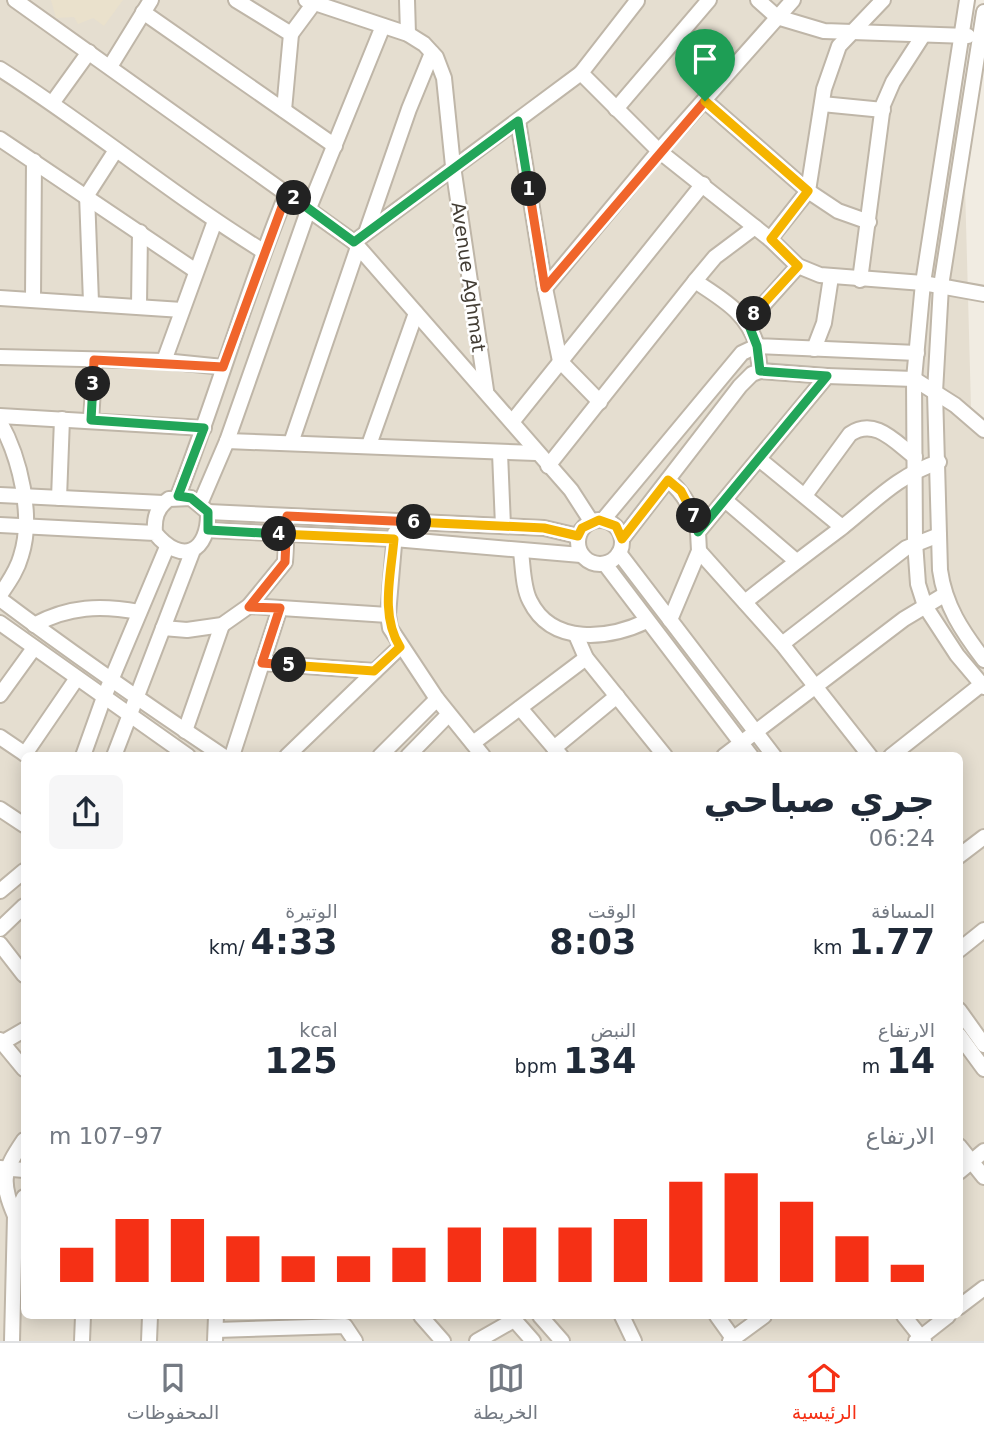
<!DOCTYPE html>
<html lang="ar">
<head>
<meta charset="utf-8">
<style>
  :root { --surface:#fff; --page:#f6f6f7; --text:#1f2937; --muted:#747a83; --line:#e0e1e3; --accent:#f53015 }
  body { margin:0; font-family:"DejaVu Sans","Noto Naskh Arabic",sans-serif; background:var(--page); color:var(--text); direction:rtl; height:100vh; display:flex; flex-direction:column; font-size:26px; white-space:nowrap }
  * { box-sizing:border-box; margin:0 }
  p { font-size:23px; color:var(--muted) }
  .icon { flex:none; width:38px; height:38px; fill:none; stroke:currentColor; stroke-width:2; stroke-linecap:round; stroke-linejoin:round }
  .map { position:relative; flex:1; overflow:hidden; direction:ltr }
  .details { position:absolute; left:21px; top:752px; width:942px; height:567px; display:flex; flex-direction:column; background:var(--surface); border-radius:10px; box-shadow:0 4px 18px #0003; direction:rtl }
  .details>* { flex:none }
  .pin { position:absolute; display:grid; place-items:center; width:60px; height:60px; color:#fff; margin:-72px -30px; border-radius:50% 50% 50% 0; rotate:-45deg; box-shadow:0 0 7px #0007 }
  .pin .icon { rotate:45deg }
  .km { position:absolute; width:35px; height:35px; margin:-18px; border-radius:50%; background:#222; color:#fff; font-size:19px; line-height:35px; text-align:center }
  .round { display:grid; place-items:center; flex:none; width:74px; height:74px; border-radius:10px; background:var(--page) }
  .summary { display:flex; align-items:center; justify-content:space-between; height:119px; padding:0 28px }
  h1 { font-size:38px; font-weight:800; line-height:52px }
  .metrics { display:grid; grid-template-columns:repeat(3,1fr); gap:10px; height:119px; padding:7px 28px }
  .metrics div { display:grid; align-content:center }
  .metrics b { font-size:35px; font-weight:800 }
  .metrics small { font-size:19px; font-weight:400 }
  .metrics p { font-size:19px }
  .chart { height:196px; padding:14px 28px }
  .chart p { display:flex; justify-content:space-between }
  .chart svg { width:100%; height:126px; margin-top:7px; stroke:var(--accent); stroke-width:6 }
  .menu { display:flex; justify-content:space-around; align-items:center; height:98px; border-top:2px solid var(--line); background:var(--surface); font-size:19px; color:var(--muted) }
  .menu a { display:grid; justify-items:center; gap:4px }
  .menu .on { color:var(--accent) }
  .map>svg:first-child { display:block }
</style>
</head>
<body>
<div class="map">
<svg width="984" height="1341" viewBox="0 0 984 1341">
  <rect width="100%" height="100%" fill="#f1ece2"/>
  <path fill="#e5ded0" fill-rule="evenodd" d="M0,0H960L971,407L984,418V1341H0ZM24,756H959V1316H24Z"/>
  <polygon fill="#eae1cc" points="51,0 123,0 104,26 93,18 78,24 74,17 56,18"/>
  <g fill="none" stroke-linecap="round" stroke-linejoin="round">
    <defs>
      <g id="minor">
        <polyline points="15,0 354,242 571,490 591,521"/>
        <polyline points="236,0 291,34 284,110"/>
        <polyline points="306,0 408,34 424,44 436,57 444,78 453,166 486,390"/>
        <polyline points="407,0 408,34"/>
        <polyline points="758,0 777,17 824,31 968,36"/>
        <polyline points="967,0 923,283 914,379 915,542 918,584 925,606 957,655 984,687"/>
        <polyline points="143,12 335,146"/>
        <path d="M984,12L941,286L935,392L940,570C945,606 962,631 984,660"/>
        <polyline points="291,34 314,3"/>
        <polyline points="111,65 151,0"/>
        <path d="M0,69C90,126 172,195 263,251"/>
        <polyline points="581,73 637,1"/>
        <polyline points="705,101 808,191 838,211 869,222"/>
        <polyline points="53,102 89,52"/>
        <polyline points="822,104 883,110"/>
        <polyline points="616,109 709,0"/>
        <polyline points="518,121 545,288 560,361 600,402"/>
        <polyline points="0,139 196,271"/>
        <polyline points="367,230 409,109 432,53"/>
        <polyline points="770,239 808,191 824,89 839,46 883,0"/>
        <polyline points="354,242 581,73 659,151 770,239 798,266 820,275 923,283 984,294"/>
        <polyline points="860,280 883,105 893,82 922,37"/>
        <polyline points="695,281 715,257 755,227"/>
        <polyline points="545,288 659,151 793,0"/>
        <polyline points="0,298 182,310"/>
        <polyline points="33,298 34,161"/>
        <polyline points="91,302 87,195 116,150"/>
        <polyline points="139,306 140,232"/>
        <polyline points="748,322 798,266"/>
        <polyline points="814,349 824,323 831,277"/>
        <polyline points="0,357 164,361 223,367"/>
        <polyline points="164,361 215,221"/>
        <polyline points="827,376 914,379 955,405 984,430"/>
        <polyline points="0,416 204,428"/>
        <polyline points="91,420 95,360"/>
        <path d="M0,422C20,458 34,516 21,556C17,571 8,583 0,595"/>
        <polyline points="512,422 703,184"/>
        <polyline points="227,441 536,453"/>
        <polyline points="291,443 358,247"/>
        <polyline points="369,445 416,313"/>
        <polyline points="500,453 503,526"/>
        <polyline points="759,459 842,527"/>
        <path d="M548,466L695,281C722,299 748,313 757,346L917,353"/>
        <path d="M668,480C685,494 693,510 698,532"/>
        <path d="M806,494L850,434C875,417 895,442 915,457"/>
        <polyline points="0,495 163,503"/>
        <path d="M178,496C217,396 246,292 287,193"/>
        <polyline points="59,498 62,419"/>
        <polyline points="725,500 795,560"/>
        <polyline points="200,504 227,441 309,208 383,26"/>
        <polyline points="208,512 544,528 578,536"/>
        <circle cx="600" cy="542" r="22"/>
        <polyline points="603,520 742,353 757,346 760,371 827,376 698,532 699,551 670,620"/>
        <path d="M0,525L155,533C182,566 209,552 208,512L191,498L169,499C156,508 154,519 155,533"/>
        <polyline points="208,530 394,539 581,555"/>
        <polyline points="395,533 388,615 390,628 437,699 483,756"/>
        <polyline points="622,539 740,386 752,374 760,371"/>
        <polyline points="699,551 782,644 870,756"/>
        <path d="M521,552C523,567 523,588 530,601C552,646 609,639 647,621"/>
        <polyline points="619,553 774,756"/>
        <polyline points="605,564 751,756"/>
        <path d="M0,599C73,654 147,705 223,756"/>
        <path d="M745,602C776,577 808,553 840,529C873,503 898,475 939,462"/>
        <polyline points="249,606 388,615"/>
        <polyline points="0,623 188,756"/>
        <path d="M34,625C69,606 101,605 139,612"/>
        <polyline points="163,628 187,630 222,625 249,606 285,562 287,528"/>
        <polyline points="576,635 586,658 665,756"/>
        <polyline points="782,644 906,548 939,535"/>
        <polyline points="262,663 375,671"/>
        <polyline points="0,695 34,648"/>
        <polyline points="520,708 561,756"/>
        <polyline points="185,731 222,625"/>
        <polyline points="0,737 28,756"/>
        <polyline points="473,743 586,658"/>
        <polyline points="554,748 617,696"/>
        <polyline points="25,754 77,678"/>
        <polyline points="83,756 104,697 167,547"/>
        <polyline points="114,756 193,550"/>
        <polyline points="232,756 280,608"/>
        <polyline points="287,756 400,647"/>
        <polyline points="380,756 437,699"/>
        <polyline points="408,756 448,715"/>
        <polyline points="724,756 904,619 944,595"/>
        <polyline points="891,756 982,684"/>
        <polyline points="0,809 24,825"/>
        <polyline points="959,856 984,837"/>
        <polyline points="0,891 24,871"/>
        <polyline points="0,929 24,906"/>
        <polyline points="0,944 24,975"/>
        <polyline points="959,950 984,930"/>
        <polyline points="959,1010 984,1045"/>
        <polyline points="959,1035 984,1069"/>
        <polyline points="0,1040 24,1069"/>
        <polyline points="0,1044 24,1030"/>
        <polyline points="959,1146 984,1177"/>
        <polyline points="0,1168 24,1170"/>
        <polyline points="959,1172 984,1151"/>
        <path d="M15,1216C0,1181 3,1171 24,1140"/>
        <polyline points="959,1307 984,1288"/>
        <polyline points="421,1316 443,1341"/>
        <polyline points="511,1316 533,1341"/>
        <polyline points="540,1316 562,1341"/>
        <polyline points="622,1316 634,1341"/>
        <polyline points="717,1316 735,1341"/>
        <polyline points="904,1316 924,1341"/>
        <polyline points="216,1330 345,1326 355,1341"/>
        <polyline points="12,1341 15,1216 24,1197"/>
        <polyline points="82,1341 83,1316"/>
        <polyline points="149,1341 150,1316"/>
        <polyline points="215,1341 216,1316"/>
        <polyline points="477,1341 514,1320"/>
        <polyline points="730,1341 764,1316"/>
        <polyline points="916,1341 948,1316"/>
      </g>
    </defs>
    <use href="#minor" stroke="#bfb6a8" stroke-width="18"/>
    <use href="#minor" stroke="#fff" stroke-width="14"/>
  </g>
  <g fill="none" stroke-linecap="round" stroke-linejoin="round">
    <defs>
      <polyline id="split-1" points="529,189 545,288 705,101"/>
      <polyline id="split-2" points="294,198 354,242 518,121 529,189"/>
      <polyline id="split-3" points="93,384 94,360 223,367 287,193 294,198"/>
      <polyline id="split-4" points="93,384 91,420 204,428 178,496 191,498 208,512 208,530 279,534"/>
      <path id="split-5" d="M279,534L394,539C391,575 380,615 400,647L374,671L289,665"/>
      <polyline id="split-6" points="289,665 262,663 280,608 249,607 285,562 287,516 414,522"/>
      <polyline id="split-7" points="414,522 544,528 578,536 582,528 599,520 616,526 622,539 668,480 681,491 694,516"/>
      <polyline id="split-8" points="694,516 698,532 827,376 760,371 757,346 748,323 754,314"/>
      <polyline id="split-9" points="705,101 808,191 771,239 798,266 754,314"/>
    </defs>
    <use href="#split-1" stroke="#fff" stroke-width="14"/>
    <use href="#split-2" stroke="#fff" stroke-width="14"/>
    <use href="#split-3" stroke="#fff" stroke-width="14"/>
    <use href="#split-4" stroke="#fff" stroke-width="14"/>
    <use href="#split-5" stroke="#fff" stroke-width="14"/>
    <use href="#split-6" stroke="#fff" stroke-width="14"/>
    <use href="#split-7" stroke="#fff" stroke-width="14"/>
    <use href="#split-8" stroke="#fff" stroke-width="14"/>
    <use href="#split-9" stroke="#fff" stroke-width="14"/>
    <use href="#split-1" stroke="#f0652b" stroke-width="9"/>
    <use href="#split-2" stroke="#22a559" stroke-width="9"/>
    <use href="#split-3" stroke="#f0652b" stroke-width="9"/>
    <use href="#split-4" stroke="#22a559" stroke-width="9"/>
    <use href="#split-5" stroke="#f5b400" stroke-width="9"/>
    <use href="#split-6" stroke="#f0652b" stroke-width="9"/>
    <use href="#split-7" stroke="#f5b400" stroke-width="9"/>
    <use href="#split-8" stroke="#22a559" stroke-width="9"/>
    <use href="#split-9" stroke="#f5b400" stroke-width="9"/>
  </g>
  <g text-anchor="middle" stroke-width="5" stroke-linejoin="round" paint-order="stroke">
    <g font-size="19" fill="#423c33" stroke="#fff">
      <text transform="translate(469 277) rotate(82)" y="7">Avenue Aghmat</text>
    </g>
  </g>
</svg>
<div class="pin" style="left:705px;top:101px;background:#1e9e55"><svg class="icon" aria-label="arrive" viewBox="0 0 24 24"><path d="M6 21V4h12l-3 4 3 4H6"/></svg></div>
<b class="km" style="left:529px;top:189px">1</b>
<b class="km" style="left:294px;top:198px">2</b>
<b class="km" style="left:93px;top:384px">3</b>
<b class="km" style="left:279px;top:534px">4</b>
<b class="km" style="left:289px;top:665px">5</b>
<b class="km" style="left:414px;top:522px">6</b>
<b class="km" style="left:694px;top:516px">7</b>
<b class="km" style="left:754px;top:314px">8</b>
<section class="details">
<div class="summary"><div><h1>جري صباحي</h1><p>06:24</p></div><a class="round"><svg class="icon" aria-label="share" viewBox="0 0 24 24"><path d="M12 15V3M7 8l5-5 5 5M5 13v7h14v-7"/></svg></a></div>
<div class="metrics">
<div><p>المسافة</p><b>1.77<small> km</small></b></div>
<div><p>الوقت</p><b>8:03</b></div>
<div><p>الوتيرة</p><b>4:33<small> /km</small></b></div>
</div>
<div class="metrics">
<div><p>الارتفاع</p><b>14<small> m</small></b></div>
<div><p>النبض</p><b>134<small> bpm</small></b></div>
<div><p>kcal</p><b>125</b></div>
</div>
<div class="chart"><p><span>الارتفاع</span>97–107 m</p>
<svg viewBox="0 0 160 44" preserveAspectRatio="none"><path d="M5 44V32M15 44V22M25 44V22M35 44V28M45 44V35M55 44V35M65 44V32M75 44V25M85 44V25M95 44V25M105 44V22M115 44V9M125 44V6M135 44V16M145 44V28M155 44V38"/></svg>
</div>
</section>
</div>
<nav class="menu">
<a class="on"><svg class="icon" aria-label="home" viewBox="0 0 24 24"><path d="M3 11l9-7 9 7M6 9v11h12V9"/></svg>الرئيسية</a>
<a><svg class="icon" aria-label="map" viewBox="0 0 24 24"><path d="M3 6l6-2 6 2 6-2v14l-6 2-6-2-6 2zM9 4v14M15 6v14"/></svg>الخريطة</a>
<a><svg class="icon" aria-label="saved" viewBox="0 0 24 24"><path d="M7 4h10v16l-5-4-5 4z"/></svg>المحفوظات</a>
</nav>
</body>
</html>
